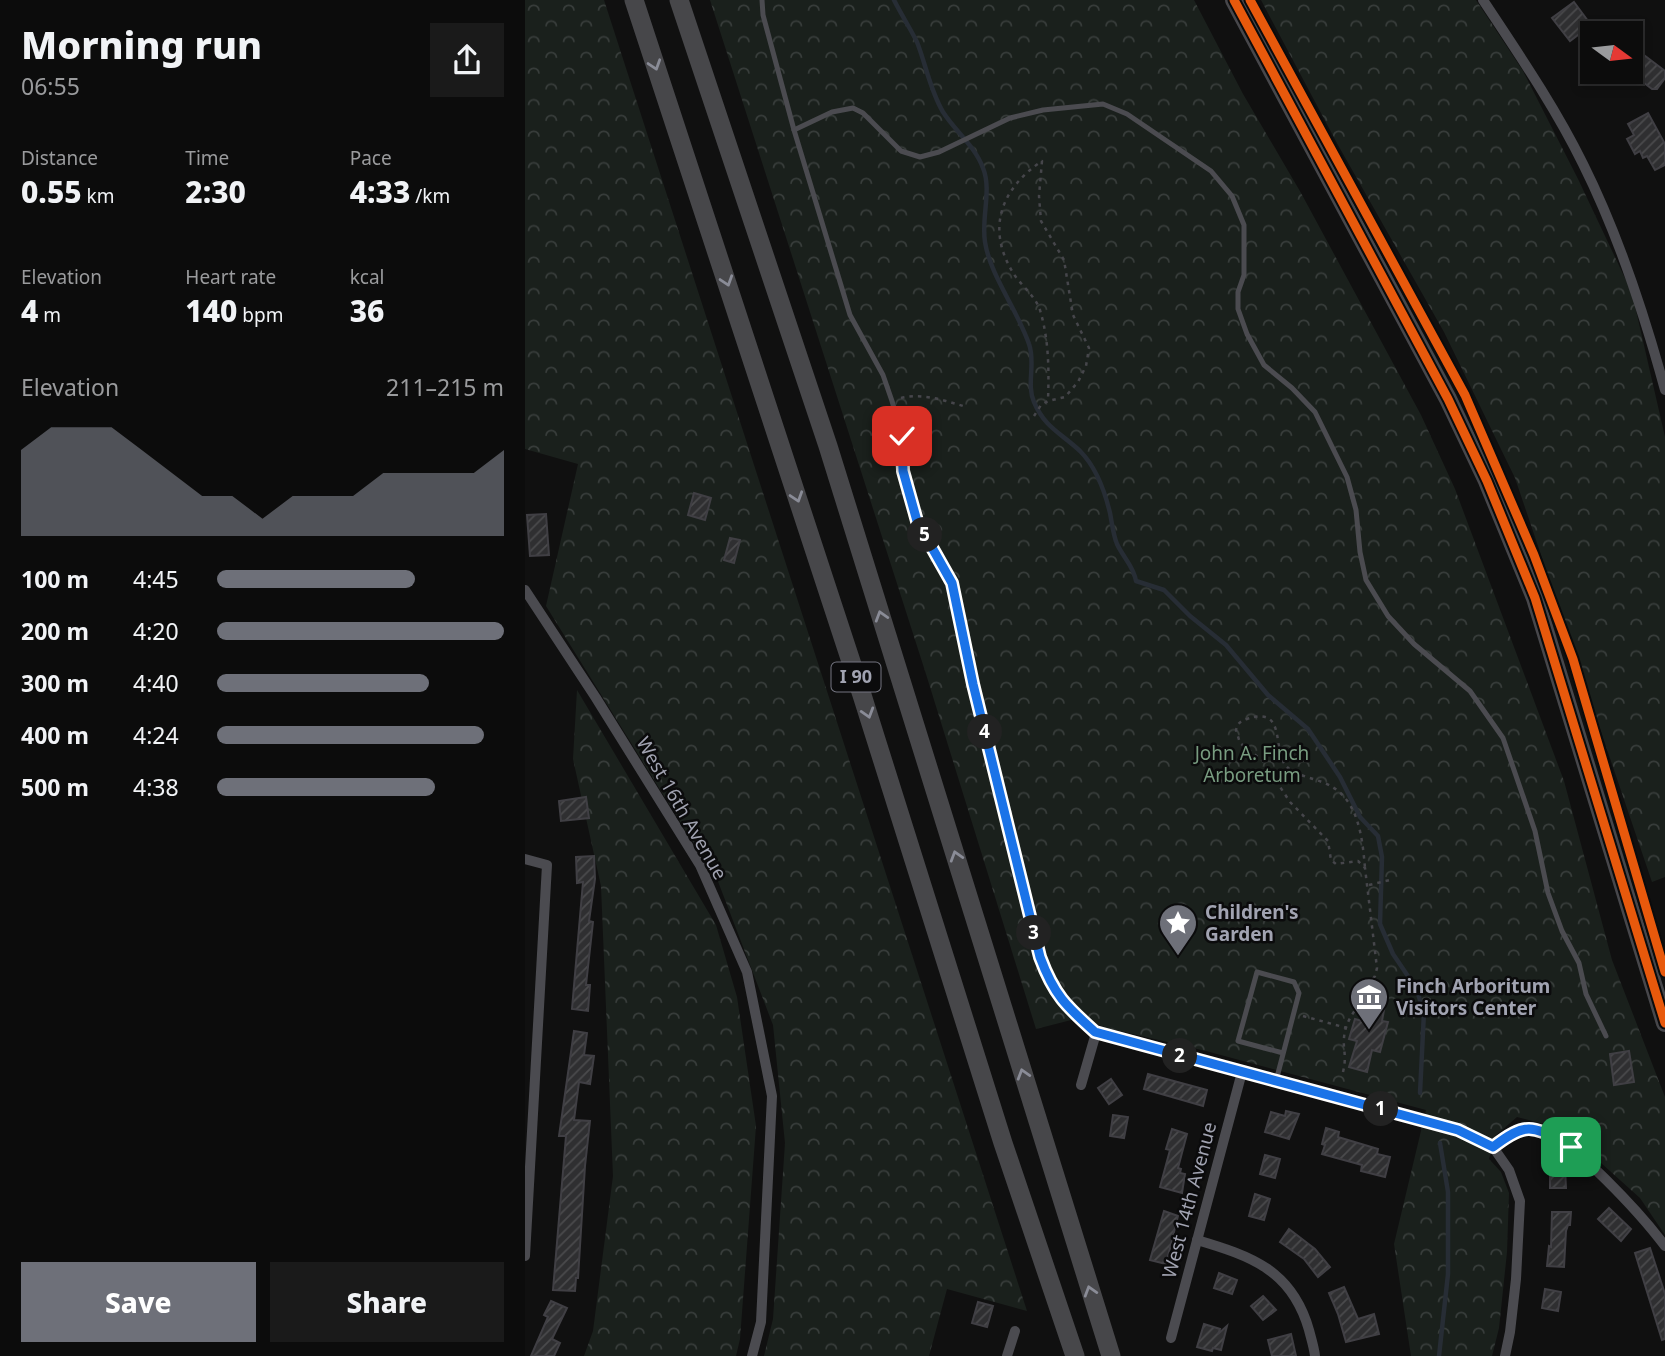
<!DOCTYPE html>
<html lang="en">
<head>
<meta charset="utf-8">
<style>
  :root { --surface:#0c0c0c; --page:#1a1a1a; --text:#f1f3f6; --muted:#9a9b9d; --line:#2c2c2d; --accent:#6e7079 }
  body { margin:0; font-family:"Noto Sans",sans-serif; background:var(--page); color:var(--text); height:100vh; display:flex; flex-direction:column; font-size:26px; white-space:nowrap }
  * { box-sizing:border-box; margin:0 }
  p { font-size:23px; color:var(--muted) }
  .icon { flex:none; width:38px; height:38px; fill:none; stroke:currentColor; stroke-width:2; stroke-linecap:round; stroke-linejoin:round }
  .map { position:relative; flex:1; overflow:hidden }
  .side { display:flex; flex-direction:column; background:var(--surface); width:525px }
  .side>* { flex:none }
  .needle { width:46px; rotate:105deg }
  .controls { position:absolute; left:1055px; top:21px; display:grid; gap:14px }
  .controls a { display:grid; place-items:center; width:63px; height:63px; border-radius:0px; background:var(--surface); box-shadow:0 4px 10px #0003,0 0 0 2px var(--line); font-size:35px }
  .pin { position:absolute; display:grid; place-items:center; width:60px; height:60px; color:#fff; margin:-30px; border-radius:14px; box-shadow:0 4px 10px #0006 }
  .km { position:absolute; width:35px; height:35px; margin:-18px; border-radius:50%; background:#222; color:#fff; font-size:19px; line-height:35px; text-align:center }
  .round { display:grid; place-items:center; flex:none; width:74px; height:74px; border-radius:0px; background:var(--page) }
  .overview { display:flex; align-items:center; justify-content:space-between; height:119px; padding:0 21px }
  h1 { font-size:38px; font-weight:800; line-height:52px }
  .metrics { display:grid; grid-template-columns:repeat(3,1fr); gap:10px; height:119px; padding:7px 21px }
  .metrics div { display:grid; align-content:center }
  .metrics b { font-size:30px; font-weight:800 }
  .metrics small { font-size:19px; font-weight:400 }
  .metrics p { font-size:19px }
  .chart { height:196px; padding:14px 21px }
  .chart p { display:flex; justify-content:space-between }
  .chart svg { width:100%; height:126px; margin-top:7px; fill:var(--accent); opacity:.7 }
  .primary-button { display:flex; gap:14px; margin-top:auto; padding:14px 21px }
  .primary-button a { flex:1; height:80px; border-radius:0px; background:var(--accent); color:#fff; font-size:28px; font-weight:800; line-height:80px; text-align:center }
  .primary-button a+a { background:var(--page); color:var(--text) }
  ul { padding:0 21px; list-style:none; font-size:23px }
  li { display:grid; grid-template-columns:112px 84px 1fr; align-items:center; height:52px }
  li i { height:18px; border-radius:9px; background:var(--accent) }
  main { display:flex; flex:1; min-height:0 }
  .map>svg:first-child { display:block }
</style>
</head>
<body>
<main>
<section class="side">
<div class="overview"><div><h1>Morning run</h1><p>06:55</p></div><a class="round"><svg class="icon" aria-label="share" viewBox="0 0 24 24"><path d="M12 15V3M7 8l5-5 5 5M5 13v7h14v-7"/></svg></a></div>
<div class="metrics">
<div><p>Distance</p><b>0.55<small> km</small></b></div>
<div><p>Time</p><b>2:30</b></div>
<div><p>Pace</p><b>4:33<small> /km</small></b></div>
</div>
<div class="metrics">
<div><p>Elevation</p><b>4<small> m</small></b></div>
<div><p>Heart rate</p><b>140<small> bpm</small></b></div>
<div><p>kcal</p><b>36</b></div>
</div>
<div class="chart"><p><span>Elevation</span>211–215 m</p>
<svg viewBox="0 0 160 44" preserveAspectRatio="none"><path d="M0 44V14L10 6L20 6L30 6L40 14L50 22L60 30L70 30L80 38L90 30L100 30L110 30L120 22L130 22L140 22L150 22L160 14V44z"/></svg>
</div>
<ul>
<li><b>100 m</b>4:45<i style="width:69%"></i></li>
<li><b>200 m</b>4:20<i style="width:100%"></i></li>
<li><b>300 m</b>4:40<i style="width:74%"></i></li>
<li><b>400 m</b>4:24<i style="width:93%"></i></li>
<li><b>500 m</b>4:38<i style="width:76%"></i></li>
</ul>
<div class="primary-button"><a>Save</a><a>Share</a></div>
</section>
<div class="map">
<svg width="1140" height="1356" viewBox="0 0 1140 1356">
  <defs>
    <pattern id="forest-crowns" width="20" height="18" patternUnits="userSpaceOnUse" patternTransform="scale(1.75)"><rect width="20" height="18" fill="#1a201c"/><path d="M2 6a3 3 0 1 1 6 0M12 15a3 3 0 1 1 6 0" fill="none" stroke="#383d3b"/></pattern>
    <pattern id="building-hatch" width="6" height="6" patternUnits="userSpaceOnUse" patternTransform="scale(1.75)"><rect width="6" height="6" fill="#2f2f31"/><path d="M-1 1l2-2M0 6l6-6M5 7l2-2" fill="none" stroke="#4a4a4c"/></pattern>
  </defs>
  <rect width="100%" height="100%" fill="#101010"/>
  <g fill="url(#forest-crowns)">
    <polygon points="0,0 79,0 502,1311 422,1289 404,1356 239,1356 248,1319 260,1143 248,1025 189,871 167,841 21,606 53,464 0,449"/>
    <polygon points="185,0 669,0 718,94 776,193 896,415 930,489 1039,781 1087,960 1140,1097 1140,1235 1115,1198 1066,1154 1019,1124 992,1117 970,1136 964,1159 976,1172 984,1193 982,1252 974,1328 967,1356 886,1356 869,1244 901,1110 681,1051 582,1028 554,1018 511,1029 401,674"/>
    <polygon points="736,0 951,0 998,71 1053,179 1107,293 1140,437 1140,877 1127,882 990,478 919,332 813,145"/>
    <polygon points="52,690 191,925 212,997 231,1126 215,1339 211,1356 59,1356 68,1331 88,1176 76,886 48,759"/>
  </g>
  <g fill="none" stroke-linecap="round" stroke-linejoin="round">
    <g stroke="#272d35" stroke-width="4.5">
      <path d="M369,0C376,14 385,28 392,42C401,65 405,90 418,112C430,131 450,146 458,168C467,190 456,218 460,242C465,275 493,311 504,344C511,363 501,384 509,402C520,428 536,433 555,451C571,467 580,492 585,513C587,523 588,534 592,544C598,557 609,567 611,581L639,590L665,616L701,645L743,695L783,729L815,777L835,817L853,836L857,857L855,924L868,954L891,988L899,1012L895,1093"/>
      <polyline points="914,1356 923,1274 923,1192 915,1143"/>
    </g>
  </g>
  <g fill="url(#building-hatch)" stroke="#403f44" stroke-width="2">
    <polygon points="1049,2 1066,25 1045,41 1027,18"/>
    <polygon points="1111,49 1140,71 1140,78 1132,89 1127,89 1106,73 1106,56"/>
    <polygon points="1123,113 1140,144 1140,165 1130,170 1122,156 1118,158 1115,151 1110,154 1102,139 1109,135 1103,124"/>
    <polygon points="169,493 186,498 180,520 163,515"/>
    <polygon points="21,514 24,555 5,556 2,515"/>
    <polygon points="205,538 215,540 209,563 199,560"/>
    <polygon points="61,797 64,818 36,821 34,801"/>
    <polygon points="69,856 70,879 64,921 68,922 61,985 65,985 63,1011 47,1009 58,882 52,883 51,857"/>
    <polygon points="844,994 861,999 857,1021 863,1022 855,1052 847,1050 842,1072 824,1067 832,1041 824,1039 830,1019 837,1021"/>
    <polygon points="49,1031 62,1033 59,1055 69,1056 65,1084 54,1082 49,1120 65,1121 60,1166 53,1278 51,1278 50,1291 28,1290 41,1136 34,1136"/>
    <polygon points="1104,1051 1109,1082 1089,1085 1085,1054"/>
    <polygon points="623,1074 682,1090 678,1106 619,1089"/>
    <polygon points="586,1079 597,1095 584,1104 573,1088"/>
    <polygon points="761,1111 774,1114 764,1139 740,1132 746,1112 760,1116"/>
    <polygon points="588,1115 603,1117 599,1138 585,1136"/>
    <polygon points="801,1128 814,1132 813,1137 853,1149 852,1154 865,1157 860,1177 836,1171 837,1165 797,1154 800,1145 797,1144"/>
    <polygon points="647,1129 662,1134 653,1168 656,1169 655,1173 660,1174 657,1193 635,1187 645,1150 641,1149"/>
    <polygon points="740,1155 755,1159 750,1178 735,1174"/>
    <polygon points="1025,1167 1040,1167 1041,1188 1025,1188"/>
    <polygon points="730,1194 745,1199 739,1220 724,1216"/>
    <polygon points="1084,1208 1106,1229 1096,1241 1073,1219"/>
    <polygon points="639,1211 653,1216 641,1264 625,1260"/>
    <polygon points="1027,1212 1046,1212 1045,1225 1043,1225 1041,1231 1039,1267 1022,1266 1024,1246 1026,1247"/>
    <polygon points="764,1229 790,1249 805,1267 793,1277 779,1259 755,1242"/>
    <polygon points="1125,1248 1140,1294 1140,1339 1137,1340 1110,1253"/>
    <polygon points="694,1273 712,1280 707,1294 689,1288"/>
    <polygon points="819,1287 833,1319 849,1314 854,1334 821,1342 813,1314 804,1293"/>
    <polygon points="1020,1289 1036,1292 1033,1311 1017,1308"/>
    <polygon points="738,1296 751,1310 738,1320 726,1306"/>
    <polygon points="26,1301 42,1308 27,1339 35,1343 29,1356 6,1356 23,1317 19,1315"/>
    <polygon points="453,1302 468,1306 462,1327 447,1323"/>
    <polygon points="679,1324 695,1329 693,1334 702,1326 696,1350 688,1348 687,1351 672,1347"/>
    <polygon points="766,1334 771,1356 747,1356 743,1340"/>
  </g>
  <g fill="none" stroke-linecap="round" stroke-linejoin="round">
    <g stroke="#46464b" stroke-width="2.5" stroke-dasharray="3.5 5" stroke-linecap="butt">
      <path d="M376,398C397,393 418,400 438,406"/>
      <path d="M509,416L516,405L523,401C524,370 524,340 515,310C510,295 494,284 487,271C461,227 477,188 517,161L514,196L516,221L539,260L548,315L564,348L561,366L553,382L540,397L523,401"/>
      <polyline points="844,885 865,880"/>
      <polyline points="873,1011 882,1012 889,1016"/>
      <polyline points="778,1016 822,1028"/>
      <path d="M818,1072C822,1055 818,1052 819,1038C820,1022 830,1010 839,998V991L850,976L852,968L840,868L833,861L811,864L806,860L803,841L765,802L738,761L715,743L711,730C713,723 715,721 722,719C763,705 746,751 762,767C770,775 787,778 797,782C833,795 837,834 840,868"/>
    </g>
    <g stroke="#4b4b50" stroke-width="5">
      <path d="M237,0L238,15L269,130L325,315L358,375L367,401L377,436L378,471L392,521L427,583L448,684L515,957C529,995 540,1006 571,1033"/>
      <polyline points="269,130 307,112 328,108 338,113 376,151 395,157 414,152 485,118 518,110 578,104 602,114 686,171 707,196 719,225 719,275 713,292 713,309 722,334 739,365 767,388 790,412 822,477 831,510 835,552 841,580 863,616 889,644 945,691 978,738 1010,831 1023,893 1037,931 1054,963 1061,994 1081,1036"/>
      <polyline points="751,1081 774,993 769,982 732,972 713,1041 758,1053"/>
    </g>
    <g stroke="#4b4b50" stroke-width="10">
      <path d="M958,0C993,53 1030,107 1058,164C1094,236 1119,313 1140,390"/>
      <polyline points="0,590 71,698 175,865 222,972 247,1096 236,1322 227,1356"/>
      <polyline points="0,859 22,865 0,1256"/>
      <polyline points="556,1085 571,1033 933,1130 968,1147"/>
      <path d="M968,1147C982,1136 993,1126 1012,1129C1044,1134 1119,1218 1140,1246"/>
      <polyline points="968,1147 984,1170 995,1201 991,1279 985,1332 980,1356"/>
      <path d="M672,1240C726,1256 767,1270 784,1330C786,1338 789,1347 790,1356"/>
      <polyline points="646,1338 717,1072"/>
      <polyline points="482,1356 490,1331"/>
    </g>
    <polyline stroke="#47474b" stroke-width="18" points="709,0 923,399 962,481 1010,598 1140,1023"/>
    <g stroke="#47474a" stroke-width="19">
      <polyline points="109,0 337,695 478,1143 550,1356"/>
      <polyline points="154,0 303,446 586,1356"/>
    </g>
    <defs>
      <g id="cycleway">
        <polyline points="709,0 923,399 962,481 1010,598 1140,1023"/>
        <polyline points="725,0 940,395 1009,555 1048,659 1140,972"/>
      </g>
    </defs>
    <use href="#cycleway" stroke="#0b0b0c" stroke-width="13"/>
    <use href="#cycleway" stroke="#e8590c" stroke-width="9"/>
  </g>
  <defs><path id="oneway-chevron" d="M-2-3.5L2.5 0L-2 3.5" fill="none" stroke-width="1.6" stroke-linecap="round" stroke-linejoin="round" transform="scale(1.75)"/></defs>
  <g stroke="#8a8c97">
    <use href="#oneway-chevron" transform="translate(130 65) rotate(72)"/>
    <use href="#oneway-chevron" transform="translate(202 281) rotate(72)"/>
    <use href="#oneway-chevron" transform="translate(272 497) rotate(72)"/>
    <use href="#oneway-chevron" transform="translate(356 616) rotate(-107)"/>
    <use href="#oneway-chevron" transform="translate(343 713) rotate(73)"/>
    <use href="#oneway-chevron" transform="translate(431 856) rotate(-107)"/>
    <use href="#oneway-chevron" transform="translate(498 1074) rotate(-107)"/>
    <use href="#oneway-chevron" transform="translate(565 1291) rotate(-107)"/>
  </g>
  <g fill="none" stroke-linecap="round" stroke-linejoin="round">
    <defs>
      <path id="route" d="M377,436L378,471L392,521L427,583L448,684L515,957C529,995 541,1006 570,1032L933,1130L968,1147C1004,1119 1009,1127 1046,1147"/>
    </defs>
    <use href="#route" stroke="#fff" stroke-width="14"/>
    <use href="#route" stroke="#1a73e8" stroke-width="9"/>
  </g>
  <defs>
    <symbol id="sight-pin" viewBox="-11 -11 22 30"><path d="M0 17L-7.5 6A9.5 9.5 0 1 1 7.5 6Z" fill="#6e7079" stroke="#0b0b0c"/><path d="M0-6L1.8-2.2L6-1.7L2.9 1.2L3.7 5.4L0 3.3L-3.7 5.4L-2.9 1.2L-6-1.7L-1.8-2.2Z" fill="#fff"/></symbol>
    <symbol id="museum-pin" viewBox="-11 -11 22 30"><path d="M0 17L-7.5 6A9.5 9.5 0 1 1 7.5 6Z" fill="#6e7079" stroke="#0b0b0c"/><path d="M0-6L6-3V-2H-6V-3ZM-5-1h2V3h-2ZM-1-1h2V3h-2ZM3-1h2V3H3ZM-6 4H6V6H-6Z" fill="#fff"/></symbol>
  </defs>
  <g fill-rule="evenodd">
    <use href="#sight-pin" x="631" y="901" width="44" height="60"/>
    <use href="#museum-pin" x="822" y="975" width="44" height="60"/>
  </g>
  <g text-anchor="middle" stroke-width="5" stroke-linejoin="round" paint-order="stroke">
    <rect fill="#0b0b0c" stroke="#747580" stroke-width="2" x="306.5" y="662.5" width="49" height="29" rx="5"/>
    <g font-size="18" font-weight="bold" fill="#a1a3b1">
      <text x="331" y="683">I 90</text>
    </g>
    <g font-size="19" fill="#789c80" stroke="#0b0b0c">
      <text x="727" y="760">John A. Finch<tspan x="727" dy="22">Arboretum</tspan></text>
    </g>
    <g font-size="19" fill="#a1a3b1" stroke="#0b0b0c">
      <text transform="translate(157 808) rotate(60)" y="7">West 16th Avenue</text>
      <text transform="translate(664 1200) rotate(-75)" y="7">West 14th Avenue</text>
    </g>
    <g font-size="19" font-weight="bold" fill="#a1a3b1" stroke="#0b0b0c" text-anchor="start">
      <text x="680" y="919">Children's<tspan x="680" dy="22">Garden</tspan></text>
      <text x="871" y="993">Finch Arboritum<tspan x="871" dy="22">Visitors Center</tspan></text>
    </g>
  </g>
</svg>
<div class="controls">
<a><svg class="needle" viewBox="-14 -14 28 28"><path d="M0-13l5 13h-10z" fill="#e53935"/><path d="M0 13l5-13h-10z" fill="#9a9b9d"/></svg></a>
</div>
<div class="pin" style="left:1046px;top:1147px;background:#1e9e55"><svg class="icon" aria-label="arrive" viewBox="0 0 24 24"><path d="M6 21V4h12l-3 4 3 4H6"/></svg></div>
<div class="pin" style="left:377px;top:436px;background:#d93025"><svg class="icon" aria-label="check" viewBox="0 0 24 24"><path d="M5 12l5 5 9-10"/></svg></div>
<b class="km" style="left:856px;top:1109px">1</b>
<b class="km" style="left:655px;top:1056px">2</b>
<b class="km" style="left:509px;top:933px">3</b>
<b class="km" style="left:460px;top:732px">4</b>
<b class="km" style="left:400px;top:535px">5</b>
</div>
</main>
</body>
</html>
